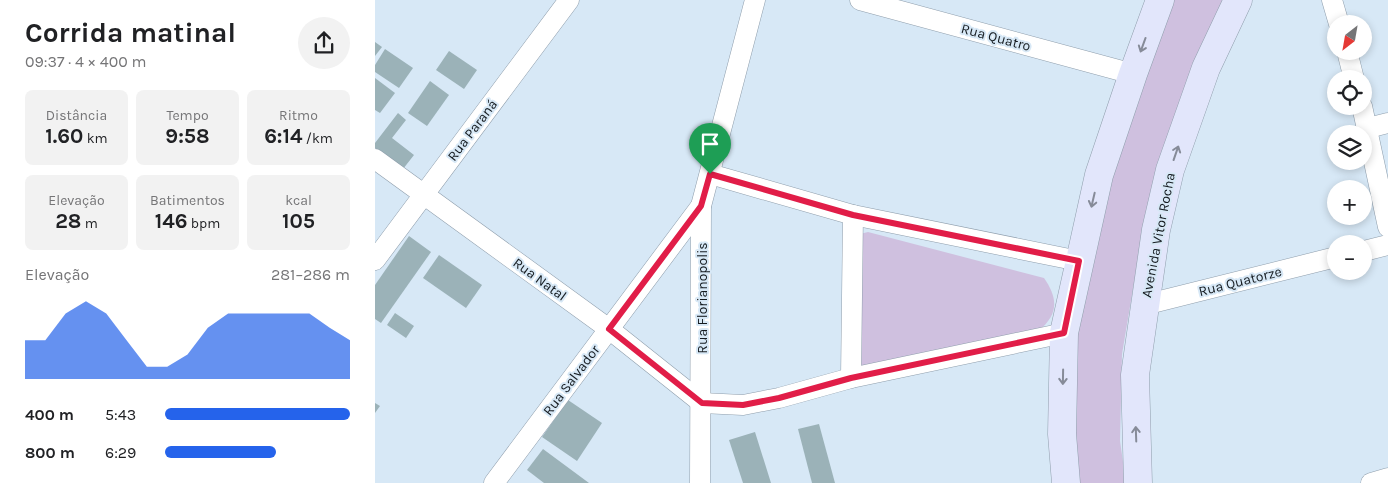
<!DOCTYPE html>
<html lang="pt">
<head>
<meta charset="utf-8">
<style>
  :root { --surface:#fff; --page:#f2f2f2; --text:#202124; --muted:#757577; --accent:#2563eb }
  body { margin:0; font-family:Karla,sans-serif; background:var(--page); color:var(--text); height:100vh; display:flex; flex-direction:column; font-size:19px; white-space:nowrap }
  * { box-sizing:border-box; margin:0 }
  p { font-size:16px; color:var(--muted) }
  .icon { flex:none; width:28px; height:28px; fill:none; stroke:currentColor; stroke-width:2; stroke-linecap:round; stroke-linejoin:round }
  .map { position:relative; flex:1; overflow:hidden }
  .side { display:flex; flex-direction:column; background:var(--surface); width:375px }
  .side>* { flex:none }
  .needle { width:32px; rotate:211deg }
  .controls { position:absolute; left:952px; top:15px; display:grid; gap:10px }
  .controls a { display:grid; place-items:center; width:45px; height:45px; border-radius:50%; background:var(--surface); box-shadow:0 2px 8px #0003; font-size:25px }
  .pin { position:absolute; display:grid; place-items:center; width:42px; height:42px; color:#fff; margin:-51px -21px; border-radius:50% 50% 50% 0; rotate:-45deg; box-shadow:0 0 5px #0007 }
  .pin .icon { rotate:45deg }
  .round { display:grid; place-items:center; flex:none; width:52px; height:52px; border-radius:26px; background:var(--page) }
  .overview { display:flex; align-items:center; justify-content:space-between; height:85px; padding:0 25px }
  h1 { font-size:28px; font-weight:700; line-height:38px }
  .stats { display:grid; grid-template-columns:repeat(3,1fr); gap:8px; height:85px; padding:5px 25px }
  .stats div { display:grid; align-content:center; border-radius:8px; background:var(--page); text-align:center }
  .stats b { font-size:21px; font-weight:700 }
  .stats small { font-size:14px; font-weight:400 }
  .stats p { font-size:14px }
  .chart { height:140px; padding:10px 25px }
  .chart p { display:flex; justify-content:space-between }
  .chart svg { width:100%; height:90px; margin-top:5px; fill:var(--accent); opacity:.7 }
  ul { padding:0 25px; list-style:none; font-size:16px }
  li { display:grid; grid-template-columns:80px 60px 1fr; align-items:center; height:38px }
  li i { height:12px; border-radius:6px; background:var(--accent) }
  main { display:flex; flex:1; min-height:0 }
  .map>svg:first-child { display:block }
</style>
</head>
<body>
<main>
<section class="side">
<div class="overview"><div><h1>Corrida matinal</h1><p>09:37 · 4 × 400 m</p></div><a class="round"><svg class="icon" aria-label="share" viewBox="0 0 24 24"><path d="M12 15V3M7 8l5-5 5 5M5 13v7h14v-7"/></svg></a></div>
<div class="stats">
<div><p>Distância</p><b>1.60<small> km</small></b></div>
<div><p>Tempo</p><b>9:58</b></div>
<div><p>Ritmo</p><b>6:14<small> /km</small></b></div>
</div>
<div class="stats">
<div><p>Elevação</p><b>28<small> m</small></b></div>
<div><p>Batimentos</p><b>146<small> bpm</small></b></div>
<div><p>kcal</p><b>105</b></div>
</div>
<div class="chart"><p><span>Elevação</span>281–286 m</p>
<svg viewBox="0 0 160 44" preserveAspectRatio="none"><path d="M0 44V25L10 25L20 12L30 6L40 12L50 25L60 38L70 38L80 32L90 19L100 12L110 12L120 12L130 12L140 12L150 19L160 25V44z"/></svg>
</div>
<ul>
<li><b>400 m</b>5:43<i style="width:100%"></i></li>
<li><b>800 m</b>6:29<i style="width:60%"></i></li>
</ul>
</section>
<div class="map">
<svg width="1013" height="483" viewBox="0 0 1013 483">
  <rect width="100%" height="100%" fill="#d7e8f6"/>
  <g fill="#cfc0df">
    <polygon points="796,0 852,0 780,191 759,283 747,354 745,441 751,483 697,483 700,333 730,180"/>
    <path d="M493,232L669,278C683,298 684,315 663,331L486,367L485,234Z"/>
  </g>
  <g fill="#9bb2b8">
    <polygon points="0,42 7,47 0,56"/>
    <polygon points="10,49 38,68 24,88 0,72 0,65"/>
    <polygon points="74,51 102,70 89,89 61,70"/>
    <polygon points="0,78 20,93 5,113 0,110"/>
    <polygon points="55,81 74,95 52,126 33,113"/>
    <polygon points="23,113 31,120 17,138 39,155 28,169 0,148 0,143"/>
    <polygon points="34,236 56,252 6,323 0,319 0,285"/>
    <polygon points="64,255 107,285 91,308 48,278"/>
    <polygon points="20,313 39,326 31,338 12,325"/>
    <polygon points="193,400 227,423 202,461 167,437"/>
    <polygon points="0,403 5,406 0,413"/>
    <polygon points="444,424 460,483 437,483 423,429"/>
    <polygon points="380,432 396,483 368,483 354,440"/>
    <polygon points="168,449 214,483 169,483 152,470"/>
  </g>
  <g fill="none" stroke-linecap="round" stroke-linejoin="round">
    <defs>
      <g id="street">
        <polyline points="485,0 758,74"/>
        <polyline points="957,0 964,24"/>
        <polyline points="972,51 979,79"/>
        <polyline points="987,106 1013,227"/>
        <polyline points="993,128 1013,123"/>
        <polyline points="0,159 234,329 327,403 368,405 404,398 476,378 689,333"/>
        <polyline points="335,174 478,215 704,261"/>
        <polyline points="989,251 1013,245"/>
        <polyline points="0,260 194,0"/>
        <polyline points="769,305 961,257"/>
        <polyline points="476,378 478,215"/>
        <polyline points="119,483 326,206"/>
        <polyline points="325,483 326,206 380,0"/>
        <polyline points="996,483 1013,478"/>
      </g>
      <g id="secondary">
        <polyline points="691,483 687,434 689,333 724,175 758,74 785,0"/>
        <polyline points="763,483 760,375 781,230 795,170 831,68 863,0"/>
      </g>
    </defs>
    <use href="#street" stroke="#8f9eac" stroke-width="21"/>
    <use href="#secondary" stroke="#8f9eac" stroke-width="29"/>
    <use href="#street" stroke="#fff" stroke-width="20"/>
    <use href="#secondary" stroke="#e2e6fb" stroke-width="28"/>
  </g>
  <defs><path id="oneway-shaft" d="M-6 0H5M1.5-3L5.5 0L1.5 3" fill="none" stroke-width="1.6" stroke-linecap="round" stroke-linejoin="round" transform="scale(1.25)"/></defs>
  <g stroke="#868b98">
    <use href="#oneway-shaft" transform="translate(768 45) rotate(110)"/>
    <use href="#oneway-shaft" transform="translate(801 153) rotate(-71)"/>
    <use href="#oneway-shaft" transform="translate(718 200) rotate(103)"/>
    <use href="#oneway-shaft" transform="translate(688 377) rotate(91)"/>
    <use href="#oneway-shaft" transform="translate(761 434) rotate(-92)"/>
  </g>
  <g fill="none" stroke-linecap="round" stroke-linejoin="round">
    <defs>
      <polygon id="route" points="335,174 478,215 704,261 689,333 476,378 404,398 368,405 327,403 234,329 326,206"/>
    </defs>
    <use href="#route" stroke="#fff" stroke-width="10"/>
    <use href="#route" stroke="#e11d48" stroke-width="6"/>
  </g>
  <g text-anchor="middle" stroke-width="4" stroke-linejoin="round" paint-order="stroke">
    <g font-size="14" fill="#151b20" stroke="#d7e8f6">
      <text transform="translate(621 37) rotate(15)" y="5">Rua Quatro</text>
      <text transform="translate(97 130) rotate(-53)" y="5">Rua Paraná</text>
      <text transform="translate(783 235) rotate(-79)" y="5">Avenida Vitor Rocha</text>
      <text transform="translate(165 279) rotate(36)" y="5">Rua Natal</text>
      <text transform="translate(865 281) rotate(-14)" y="5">Rua Quatorze</text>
      <text transform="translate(327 298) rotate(-90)" y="5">Rua Florianopolis</text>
      <text transform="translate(196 380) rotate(-53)" y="5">Rua Salvador</text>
    </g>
  </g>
</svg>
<div class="controls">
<a><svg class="needle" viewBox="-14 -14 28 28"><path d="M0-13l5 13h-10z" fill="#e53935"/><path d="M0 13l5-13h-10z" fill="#757577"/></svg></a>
<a><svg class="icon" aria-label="locate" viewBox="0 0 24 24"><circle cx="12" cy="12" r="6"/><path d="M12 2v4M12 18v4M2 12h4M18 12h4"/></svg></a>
<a><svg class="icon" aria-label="layers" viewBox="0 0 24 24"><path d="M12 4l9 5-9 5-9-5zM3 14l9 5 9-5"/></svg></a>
<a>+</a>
<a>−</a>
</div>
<div class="pin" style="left:335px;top:174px;background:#1e9e55"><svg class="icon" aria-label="arrive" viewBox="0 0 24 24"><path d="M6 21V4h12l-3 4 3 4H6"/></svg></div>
</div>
</main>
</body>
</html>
